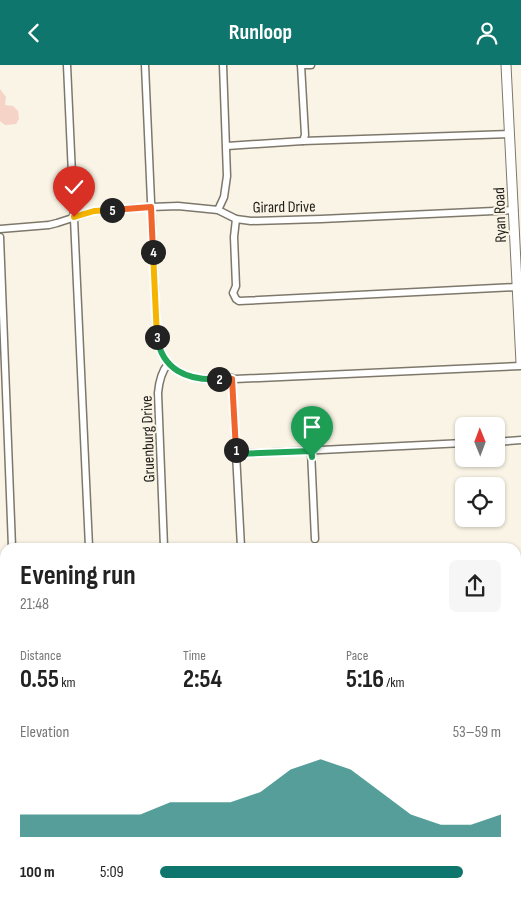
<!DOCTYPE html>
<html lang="en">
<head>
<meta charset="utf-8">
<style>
  :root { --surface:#fff; --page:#f6f6f6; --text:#222; --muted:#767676; --accent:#0f766e }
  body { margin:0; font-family:"Sofia Sans Condensed",sans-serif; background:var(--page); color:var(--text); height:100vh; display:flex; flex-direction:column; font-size:19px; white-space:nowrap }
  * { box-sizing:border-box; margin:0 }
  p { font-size:16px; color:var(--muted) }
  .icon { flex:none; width:28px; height:28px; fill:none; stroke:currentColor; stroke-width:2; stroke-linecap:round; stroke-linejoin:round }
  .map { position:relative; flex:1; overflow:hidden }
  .sheet { position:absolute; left:0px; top:478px; width:521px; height:359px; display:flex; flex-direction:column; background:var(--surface); border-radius:15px 15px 0 0; box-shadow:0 1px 4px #0004 }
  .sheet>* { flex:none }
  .needle { width:32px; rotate:359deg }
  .tools { position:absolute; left:455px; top:352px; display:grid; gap:10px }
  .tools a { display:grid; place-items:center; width:50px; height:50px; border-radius:8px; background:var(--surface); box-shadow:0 1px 4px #0004; font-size:25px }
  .pin { position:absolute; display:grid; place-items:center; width:42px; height:42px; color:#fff; margin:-51px -21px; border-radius:50% 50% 50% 0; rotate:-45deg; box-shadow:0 0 5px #0007 }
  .pin .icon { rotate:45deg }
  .km { position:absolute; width:25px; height:25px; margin:-12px; border-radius:50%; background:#222; color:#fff; font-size:14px; line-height:25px; text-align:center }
  .round { display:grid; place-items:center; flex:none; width:52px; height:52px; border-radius:8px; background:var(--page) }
  .overview { display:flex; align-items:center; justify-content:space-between; height:85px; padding:0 20px }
  h1 { font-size:28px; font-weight:700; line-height:38px }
  .stats { display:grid; grid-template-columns:repeat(3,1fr); gap:8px; height:85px; padding:5px 20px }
  .stats div { display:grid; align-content:center }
  .stats b { font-size:25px; font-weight:700 }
  .stats small { font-size:14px; font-weight:400 }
  .stats p { font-size:14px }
  .chart { height:140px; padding:10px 20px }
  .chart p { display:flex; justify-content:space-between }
  .chart svg { width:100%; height:90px; margin-top:5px; fill:var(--accent); opacity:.7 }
  ul { padding:0 20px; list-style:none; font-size:16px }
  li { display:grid; grid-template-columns:80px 60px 1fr; align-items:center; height:38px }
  li i { height:12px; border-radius:6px; background:var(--accent) }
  header { display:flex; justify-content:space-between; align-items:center; height:65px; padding:0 20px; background:var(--accent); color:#fff; font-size:22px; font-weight:700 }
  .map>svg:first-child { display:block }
</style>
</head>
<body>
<header><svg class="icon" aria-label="back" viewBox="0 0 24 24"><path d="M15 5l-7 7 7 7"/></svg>Runloop<svg class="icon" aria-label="person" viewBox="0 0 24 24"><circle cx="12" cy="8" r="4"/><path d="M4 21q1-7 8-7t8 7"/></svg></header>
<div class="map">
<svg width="521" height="836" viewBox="0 0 521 836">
  <rect width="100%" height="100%" fill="#f9f4e5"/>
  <g fill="#f5d4c7">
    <polygon points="0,24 6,32 5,40 13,41 18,46 19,54 16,59 5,60 0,56"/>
    <rect x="0" y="582" width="5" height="90"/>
    <polygon points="0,695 5,695 5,778 0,779"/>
    <polygon points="113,831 154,831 155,836 113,836"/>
  </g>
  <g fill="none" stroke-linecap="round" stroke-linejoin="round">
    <defs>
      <g id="street">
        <polyline points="67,0 89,482"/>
        <path d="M145,0L157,273C163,304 185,314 214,315L521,301"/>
        <polyline points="301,0 305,70 303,76"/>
        <polyline points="301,0 311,0"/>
        <polyline points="227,81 303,76 510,69"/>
        <polyline points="218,145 224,132 227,111 223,0"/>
        <polyline points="236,154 234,172 236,221 233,228 236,234 239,236 517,222"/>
        <polyline points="0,164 49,160 57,158 94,146 151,142 178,141 218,145 236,154 251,156 321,154 514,145"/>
        <polyline points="0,172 12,482"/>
        <polyline points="232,313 241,482"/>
        <polyline points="496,377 521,375"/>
        <polyline points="311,386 315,474"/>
        <polyline points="236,389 464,378"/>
        <path d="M164,482L158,328C159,317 161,307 168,299"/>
        <polyline points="0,538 5,538"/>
        <polyline points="516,564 521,564"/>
        <polyline points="516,643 521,643"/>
        <polyline points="516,716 521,715"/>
        <polyline points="516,793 521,793"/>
        <polyline points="235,831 237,836"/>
        <polyline points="405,831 405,836"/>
        <polyline points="328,836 328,831"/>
      </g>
      <polyline id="secondary" points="506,0 521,298"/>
    </defs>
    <use href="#street" stroke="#7d786b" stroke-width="9"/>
    <use href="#secondary" stroke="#7d786b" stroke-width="11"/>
    <use href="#street" stroke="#fff" stroke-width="6"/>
    <use href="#secondary" stroke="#fff" stroke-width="9"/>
  </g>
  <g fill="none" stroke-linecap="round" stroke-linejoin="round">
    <defs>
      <polyline id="split-1" points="236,385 236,389 311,386 312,392"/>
      <polyline id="split-2" points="219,314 232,314 236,385"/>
      <path id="split-3" d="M157,272C162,305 188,316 219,314"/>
      <polyline id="split-4" points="153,187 157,272"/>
      <polyline id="split-5" points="112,145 151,142 153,187"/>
      <polyline id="split-6" points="74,152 94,146 112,145"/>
    </defs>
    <use href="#split-1" stroke="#fff" stroke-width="10"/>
    <use href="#split-2" stroke="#fff" stroke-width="10"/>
    <use href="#split-3" stroke="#fff" stroke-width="10"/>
    <use href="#split-4" stroke="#fff" stroke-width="10"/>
    <use href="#split-5" stroke="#fff" stroke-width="10"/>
    <use href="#split-6" stroke="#fff" stroke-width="10"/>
    <use href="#split-1" stroke="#22a559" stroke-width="6"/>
    <use href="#split-2" stroke="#f0652b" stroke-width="6"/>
    <use href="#split-3" stroke="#22a559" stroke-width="6"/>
    <use href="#split-4" stroke="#f5b400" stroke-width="6"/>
    <use href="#split-5" stroke="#f0652b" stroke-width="6"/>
    <use href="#split-6" stroke="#f5b400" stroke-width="6"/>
  </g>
  <g text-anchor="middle" stroke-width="4" stroke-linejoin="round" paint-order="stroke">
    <g font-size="16" fill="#201e19" stroke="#f9f4e5">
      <text transform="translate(284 141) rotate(-1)" y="6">Girard Drive</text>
      <text transform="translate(499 150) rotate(-92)" y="6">Ryan Road</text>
      <text transform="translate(147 374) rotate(-92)" y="6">Gruenburg Drive</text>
    </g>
  </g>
</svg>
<div class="tools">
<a><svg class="needle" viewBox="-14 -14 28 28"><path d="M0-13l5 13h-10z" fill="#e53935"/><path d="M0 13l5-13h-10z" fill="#767676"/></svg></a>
<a><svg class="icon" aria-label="locate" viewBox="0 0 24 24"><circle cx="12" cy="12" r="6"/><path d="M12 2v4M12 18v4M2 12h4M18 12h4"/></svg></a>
</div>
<div class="pin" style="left:312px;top:392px;background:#1e9e55"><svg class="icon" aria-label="arrive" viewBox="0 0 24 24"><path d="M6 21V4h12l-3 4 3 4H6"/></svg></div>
<div class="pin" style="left:74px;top:152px;background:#d93025"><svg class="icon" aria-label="check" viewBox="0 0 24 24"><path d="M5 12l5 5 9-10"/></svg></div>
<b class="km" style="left:236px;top:385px">1</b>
<b class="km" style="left:219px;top:314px">2</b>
<b class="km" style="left:157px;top:272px">3</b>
<b class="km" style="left:153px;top:187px">4</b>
<b class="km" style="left:112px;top:145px">5</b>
<section class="sheet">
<div class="overview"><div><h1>Evening run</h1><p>21:48</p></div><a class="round"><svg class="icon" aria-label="share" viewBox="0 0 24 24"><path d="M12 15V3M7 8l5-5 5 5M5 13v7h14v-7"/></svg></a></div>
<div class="stats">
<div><p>Distance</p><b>0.55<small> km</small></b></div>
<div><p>Time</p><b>2:54</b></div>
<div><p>Pace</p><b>5:16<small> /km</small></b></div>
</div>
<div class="chart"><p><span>Elevation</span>53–59 m</p>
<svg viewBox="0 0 160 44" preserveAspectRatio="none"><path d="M0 44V33L10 33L20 33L30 33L40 33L50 27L60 27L70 27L80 22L90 11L100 6L110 11L120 22L130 33L140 38L150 38L160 33V44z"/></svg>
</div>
<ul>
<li><b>100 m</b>5:09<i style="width:89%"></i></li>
</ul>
</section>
</div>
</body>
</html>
